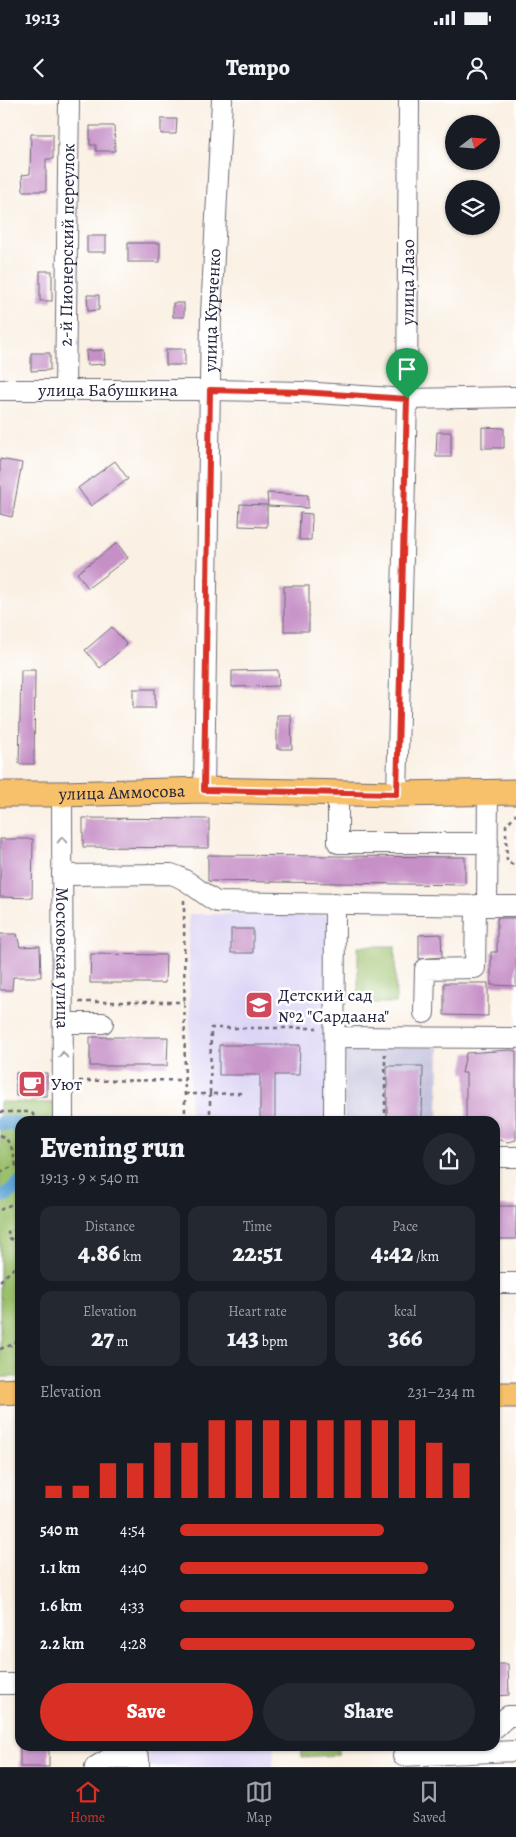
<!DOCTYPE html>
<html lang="en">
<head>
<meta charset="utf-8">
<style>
  :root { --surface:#171b24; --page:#242831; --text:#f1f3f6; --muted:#9ea1a6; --line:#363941; --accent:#d93025 }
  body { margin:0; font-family:Alegreya,serif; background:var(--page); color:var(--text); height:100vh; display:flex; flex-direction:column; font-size:19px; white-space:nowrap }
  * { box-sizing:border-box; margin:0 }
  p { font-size:16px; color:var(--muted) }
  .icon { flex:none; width:28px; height:28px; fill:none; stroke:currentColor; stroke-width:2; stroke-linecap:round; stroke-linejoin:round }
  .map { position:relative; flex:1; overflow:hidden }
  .side { position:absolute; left:15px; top:1016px; width:485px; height:635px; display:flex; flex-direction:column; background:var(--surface); border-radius:15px; box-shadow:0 1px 4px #0004 }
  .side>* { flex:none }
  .needle { width:32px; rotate:73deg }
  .buttons { position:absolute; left:445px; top:15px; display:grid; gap:10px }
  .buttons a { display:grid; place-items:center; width:55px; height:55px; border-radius:50%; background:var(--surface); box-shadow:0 1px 4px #0004; font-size:25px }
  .pin { position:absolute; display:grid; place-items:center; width:42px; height:42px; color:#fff; margin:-51px -21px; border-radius:50% 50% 50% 0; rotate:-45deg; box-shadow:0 0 5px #0007 }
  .pin .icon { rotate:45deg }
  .round { display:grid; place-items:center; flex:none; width:52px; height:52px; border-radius:26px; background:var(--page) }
  .overview { display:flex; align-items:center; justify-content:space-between; height:85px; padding:0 25px }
  h1 { font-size:28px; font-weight:800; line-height:38px }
  .stats { display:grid; grid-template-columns:repeat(3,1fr); gap:8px; height:85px; padding:5px 25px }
  .stats div { display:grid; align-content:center; border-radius:12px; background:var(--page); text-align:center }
  .stats b { font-size:25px; font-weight:800 }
  .stats small { font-size:14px; font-weight:400 }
  .stats p { font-size:14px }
  .chart { height:140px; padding:10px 25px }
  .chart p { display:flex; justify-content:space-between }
  .chart svg { width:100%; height:90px; margin-top:5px; stroke:var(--accent); stroke-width:6 }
  .primary-button { display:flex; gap:10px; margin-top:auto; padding:10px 25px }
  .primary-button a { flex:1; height:58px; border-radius:30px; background:var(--accent); color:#fff; font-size:20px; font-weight:800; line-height:58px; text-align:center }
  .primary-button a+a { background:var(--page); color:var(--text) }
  ul { padding:0 25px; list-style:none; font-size:16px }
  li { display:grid; grid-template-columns:80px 60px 1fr; align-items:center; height:38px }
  li i { height:12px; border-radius:6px; background:var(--accent) }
  .status { display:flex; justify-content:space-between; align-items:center; height:35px; padding:0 25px; background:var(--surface); direction:ltr }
  .status svg { height:14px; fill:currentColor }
  header { display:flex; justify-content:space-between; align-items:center; height:65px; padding:0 25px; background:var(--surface); font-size:22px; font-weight:800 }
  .menu { display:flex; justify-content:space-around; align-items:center; height:70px; border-top:1px solid var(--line); background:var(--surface); font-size:14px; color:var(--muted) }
  .menu a { display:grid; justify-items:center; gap:2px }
  .menu .selected { color:var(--accent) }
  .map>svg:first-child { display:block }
</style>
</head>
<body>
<div class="status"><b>19:13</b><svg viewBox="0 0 49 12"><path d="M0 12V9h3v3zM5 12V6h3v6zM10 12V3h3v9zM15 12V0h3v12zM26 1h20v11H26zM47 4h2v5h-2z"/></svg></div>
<header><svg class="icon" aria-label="back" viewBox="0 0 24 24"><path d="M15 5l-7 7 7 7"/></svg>Tempo<svg class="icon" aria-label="person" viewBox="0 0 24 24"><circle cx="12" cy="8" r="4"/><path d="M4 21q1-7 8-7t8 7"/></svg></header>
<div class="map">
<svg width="516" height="1667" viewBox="0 0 516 1667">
  <rect width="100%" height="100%" fill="#fff"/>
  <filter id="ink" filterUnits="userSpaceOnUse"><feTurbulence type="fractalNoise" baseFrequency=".02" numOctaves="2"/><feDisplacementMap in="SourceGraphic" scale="10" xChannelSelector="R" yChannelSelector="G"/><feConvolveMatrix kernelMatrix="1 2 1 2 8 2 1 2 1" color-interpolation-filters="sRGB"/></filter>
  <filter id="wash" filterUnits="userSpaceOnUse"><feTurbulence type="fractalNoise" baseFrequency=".0096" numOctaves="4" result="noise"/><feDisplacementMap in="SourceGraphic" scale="20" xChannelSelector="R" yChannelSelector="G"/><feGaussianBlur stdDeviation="1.12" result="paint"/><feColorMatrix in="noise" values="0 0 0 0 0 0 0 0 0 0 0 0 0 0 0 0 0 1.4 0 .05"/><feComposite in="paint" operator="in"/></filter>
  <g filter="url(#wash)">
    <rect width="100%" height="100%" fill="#faf0e3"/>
    <g fill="#ddd5f6">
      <polygon points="189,814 328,815 328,1021 190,1021"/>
      <polygon points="149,1646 274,1646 273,1667 148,1667"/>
    </g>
    <polygon fill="#c2c1dc" points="345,947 439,947 438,1021 344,1021"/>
    <g fill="#9bc06b" stroke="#5e7153">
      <polygon points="358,846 395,846 396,903 358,903"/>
      <polygon points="0,1002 55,1003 55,1021 20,1021 20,1277 0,1277"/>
      <polygon points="301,1646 338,1646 338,1655 302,1657"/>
    </g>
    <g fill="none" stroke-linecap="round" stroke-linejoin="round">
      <g stroke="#5ea4d4" stroke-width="15">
        <polyline points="0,1023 16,1024 20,1026"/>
        <polyline points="0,1096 8,1094 20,1083"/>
      </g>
    </g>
    <g id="blocks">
      <g fill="#c690c7">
        <polygon points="161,19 177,19 176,34 161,34"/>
        <polygon points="90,26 114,26 115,51 96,51 96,45 90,45"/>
        <polygon points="31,34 53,34 53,59 46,59 46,91 23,91 22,75 30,74"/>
        <rect x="87" y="136" width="19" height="16"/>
        <rect x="128" y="143" width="32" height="19"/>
        <rect x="40" y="171" width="12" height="30"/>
        <polygon points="87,195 99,195 99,210 88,211"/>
        <rect x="173" y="203" width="11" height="14"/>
        <rect x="166" y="249" width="19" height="16"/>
        <polygon points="104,250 105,264 87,265 86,251"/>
        <polygon points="31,253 50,253 50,270 31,271"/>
        <polygon points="482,327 504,328 504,348 482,348"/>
        <polygon points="437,332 451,332 451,357 436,357"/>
        <polygon points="0,359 22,363 12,417 0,414"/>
        <polygon points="115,361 128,379 91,406 78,388"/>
        <polygon points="267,393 308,395 308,408 268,406"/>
        <polygon points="240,404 267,405 267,427 239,426"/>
        <polygon points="300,413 312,414 311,440 299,440"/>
        <polygon points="117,443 128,458 88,488 77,473"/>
        <rect x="284" y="486" width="25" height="45"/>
        <polygon points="112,527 127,545 100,568 85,550"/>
        <polygon points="21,570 35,570 34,664 19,664"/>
        <polygon points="278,570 279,586 232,587 232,571"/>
        <rect x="133" y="589" width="22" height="19"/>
        <polygon points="277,615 291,615 292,649 277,649"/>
        <polygon points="83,718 209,719 209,748 83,747"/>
        <polygon points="0,739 33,739 32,798 0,797"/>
        <polygon points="208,755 465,757 465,785 208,781"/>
        <polygon points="497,818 516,818 516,886 491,885 491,852 497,852"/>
        <rect x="231" y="829" width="22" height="24"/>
        <polygon points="0,834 17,834 20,847 40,846 41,877 13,877 12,890 0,890"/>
        <polygon points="441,834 442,857 419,859 419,835"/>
        <polygon points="91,854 166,855 165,883 90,883"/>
        <polygon points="444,883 488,883 488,916 444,915"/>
        <polygon points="90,937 168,937 167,966 90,966"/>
        <polygon points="219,945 300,945 299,975 275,975 275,1021 260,1021 260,975 219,975"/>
        <polygon points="510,950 516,951 516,1040 508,1042 495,1039 495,1021 466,1021 466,973 462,973 466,953"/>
        <polygon points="387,966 423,966 422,1020 387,1020"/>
        <rect x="16" y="973" width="31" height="23"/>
        <rect x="495" y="1106" width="21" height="33"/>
        <polygon points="495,1564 508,1564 509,1595 495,1596"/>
        <rect x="20" y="1646" width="29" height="21"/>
      </g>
    </g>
  </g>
  <g filter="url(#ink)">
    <use href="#blocks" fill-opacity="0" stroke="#6e6a76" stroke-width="1"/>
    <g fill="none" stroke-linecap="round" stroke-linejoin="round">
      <defs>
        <g id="minor">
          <path id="s1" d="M0,290H211L302,292L407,299L516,297"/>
          <path id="s2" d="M65,290L69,0"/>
          <path id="s3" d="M204,690L211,214L222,0"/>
          <polyline points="338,692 338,743 488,743"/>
          <path id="s4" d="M62,694L63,1021"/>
          <path id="s5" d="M397,694L407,299L409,0"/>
          <path d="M62,775L171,774C189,779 200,793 217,802L487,806L488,692"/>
          <polyline points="487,806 516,806"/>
          <polyline points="424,913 425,869 475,868 476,805"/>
          <polyline points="63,923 103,923"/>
          <polyline points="335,937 516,938"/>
          <polyline points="334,1021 335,803"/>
          <polyline points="495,1057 516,1057"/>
          <polyline points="495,1183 516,1183"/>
          <polyline points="0,1584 20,1584"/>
          <polyline points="495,1628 508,1616 516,1616"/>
          <polyline points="403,1656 516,1651"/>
          <polyline points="95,1667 110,1658 139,1658 139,1667"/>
        </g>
        <g id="major">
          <path id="s6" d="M0,694H62L204,690L397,694L516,692"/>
          <polyline points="0,1292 20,1291"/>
          <polyline points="495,1295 516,1295"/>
        </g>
      </defs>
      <use href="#minor" stroke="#6e6a76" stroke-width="22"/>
      <use href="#major" stroke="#6e6a76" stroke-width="27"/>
      <g stroke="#6e6a76" stroke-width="2.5" stroke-dasharray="4 4" stroke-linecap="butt">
        <polyline points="506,728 506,725 516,714"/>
        <polyline points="506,733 507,762 516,766"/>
        <polyline points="184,800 185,1021"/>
        <polyline points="79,902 185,902"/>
        <polyline points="79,981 185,980"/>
        <polyline points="241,993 210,994 211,928 317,928"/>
        <polyline points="185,994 210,994 210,1021"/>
        <polyline points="0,1012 30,1012 33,1014 34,1021"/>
        <polyline points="385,1021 385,954"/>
        <path d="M0,1035C11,1039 14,1055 16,1065"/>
        <polyline points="0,1072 16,1065 20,1066"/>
        <polyline points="0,1110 20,1100"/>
        <polyline points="19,1131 19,1138 16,1142 8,1137 8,1132 15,1130 20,1131"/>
        <polyline points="0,1181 15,1167 20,1158"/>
        <polyline points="0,1249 14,1244 20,1238"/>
      </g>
      <use href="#minor" stroke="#fff" stroke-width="20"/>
      <use href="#major" stroke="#f7c06b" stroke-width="25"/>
    </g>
    <defs><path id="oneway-chevron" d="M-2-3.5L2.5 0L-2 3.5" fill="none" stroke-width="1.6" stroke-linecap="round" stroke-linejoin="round" transform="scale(1.25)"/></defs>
    <g stroke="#9c9ca7">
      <use href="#oneway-chevron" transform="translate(62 740) rotate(-90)"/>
      <use href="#oneway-chevron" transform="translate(63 955) rotate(-90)"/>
    </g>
  </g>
  <g fill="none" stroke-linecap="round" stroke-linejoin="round" filter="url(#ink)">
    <defs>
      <polygon id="route" points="210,290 302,292 407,299 397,694 204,690"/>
    </defs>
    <use href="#route" stroke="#fff" stroke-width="10"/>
    <use href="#route" stroke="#d93025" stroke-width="6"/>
  </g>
  <defs>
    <symbol id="school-square" viewBox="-11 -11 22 22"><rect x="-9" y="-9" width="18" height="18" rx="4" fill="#d1495b" stroke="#fff"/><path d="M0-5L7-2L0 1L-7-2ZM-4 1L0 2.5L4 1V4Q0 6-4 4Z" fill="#fff"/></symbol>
    <symbol id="cafe-square" viewBox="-11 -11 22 22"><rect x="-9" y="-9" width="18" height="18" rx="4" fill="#d1495b" stroke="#fff"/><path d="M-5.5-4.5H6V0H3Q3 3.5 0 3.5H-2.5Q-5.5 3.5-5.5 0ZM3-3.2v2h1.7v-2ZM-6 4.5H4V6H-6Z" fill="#fff"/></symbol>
  </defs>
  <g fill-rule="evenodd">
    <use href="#school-square" x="243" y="889" width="32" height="32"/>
    <use href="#cafe-square" x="16" y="968" width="32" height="32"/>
  </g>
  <g text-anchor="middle" stroke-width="5" stroke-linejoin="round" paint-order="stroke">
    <g font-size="18" fill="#22223b" stroke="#fff">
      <text dy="6" stroke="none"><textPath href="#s2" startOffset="145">2-й Пионерский переулок</textPath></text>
      <text dy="6" stroke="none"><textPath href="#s5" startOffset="512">улица Лазо</textPath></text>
      <text dy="6" stroke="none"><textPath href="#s3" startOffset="480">улица Курченко</textPath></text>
      <text dy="6" stroke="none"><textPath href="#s1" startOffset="108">улица Бабушкина</textPath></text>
      <text dy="6" stroke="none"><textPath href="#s6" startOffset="122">улица Аммосова</textPath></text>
      <text dy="6" stroke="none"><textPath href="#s4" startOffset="164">Московская улица</textPath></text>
    </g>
    <g font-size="18" fill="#22223b" stroke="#fff" text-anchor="start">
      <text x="278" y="901">Детский сад<tspan x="278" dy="21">№2 "Сардаана"</tspan></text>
      <text x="51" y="990">Уют</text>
    </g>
  </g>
</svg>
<div class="buttons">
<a><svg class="needle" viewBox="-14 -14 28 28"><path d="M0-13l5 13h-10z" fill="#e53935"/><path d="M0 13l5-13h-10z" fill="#9ea1a6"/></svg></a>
<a><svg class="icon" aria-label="layers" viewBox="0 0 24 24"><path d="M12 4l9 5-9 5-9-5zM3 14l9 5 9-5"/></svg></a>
</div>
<div class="pin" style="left:407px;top:299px;background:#1e9e55"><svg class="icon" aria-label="arrive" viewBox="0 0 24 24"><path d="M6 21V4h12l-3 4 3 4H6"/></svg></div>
<section class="side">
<div class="overview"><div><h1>Evening run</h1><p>19:13 · 9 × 540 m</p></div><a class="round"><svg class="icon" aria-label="share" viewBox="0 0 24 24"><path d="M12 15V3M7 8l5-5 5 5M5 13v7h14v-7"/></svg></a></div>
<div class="stats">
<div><p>Distance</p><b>4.86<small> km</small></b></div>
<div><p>Time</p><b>22:51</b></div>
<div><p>Pace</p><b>4:42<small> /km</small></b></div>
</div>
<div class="stats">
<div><p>Elevation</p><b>27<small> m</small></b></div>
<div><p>Heart rate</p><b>143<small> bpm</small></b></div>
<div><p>kcal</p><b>366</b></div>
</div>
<div class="chart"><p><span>Elevation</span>231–234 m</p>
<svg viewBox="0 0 160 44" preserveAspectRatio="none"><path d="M5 44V38M15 44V38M25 44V27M35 44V27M45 44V17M55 44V17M65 44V6M75 44V6M85 44V6M95 44V6M105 44V6M115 44V6M125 44V6M135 44V6M145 44V17M155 44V27"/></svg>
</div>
<ul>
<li><b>540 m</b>4:54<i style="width:69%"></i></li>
<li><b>1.1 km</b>4:40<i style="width:84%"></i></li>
<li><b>1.6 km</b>4:33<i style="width:93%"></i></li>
<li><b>2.2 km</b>4:28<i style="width:100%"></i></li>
</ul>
<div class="primary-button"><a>Save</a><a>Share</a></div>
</section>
</div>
<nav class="menu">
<a class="selected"><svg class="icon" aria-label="home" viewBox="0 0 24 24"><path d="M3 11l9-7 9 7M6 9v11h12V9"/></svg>Home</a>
<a><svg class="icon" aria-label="map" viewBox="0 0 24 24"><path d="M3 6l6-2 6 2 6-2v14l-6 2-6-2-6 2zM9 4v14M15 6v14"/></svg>Map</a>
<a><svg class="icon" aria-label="saved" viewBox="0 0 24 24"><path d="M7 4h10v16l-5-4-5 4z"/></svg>Saved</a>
</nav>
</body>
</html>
